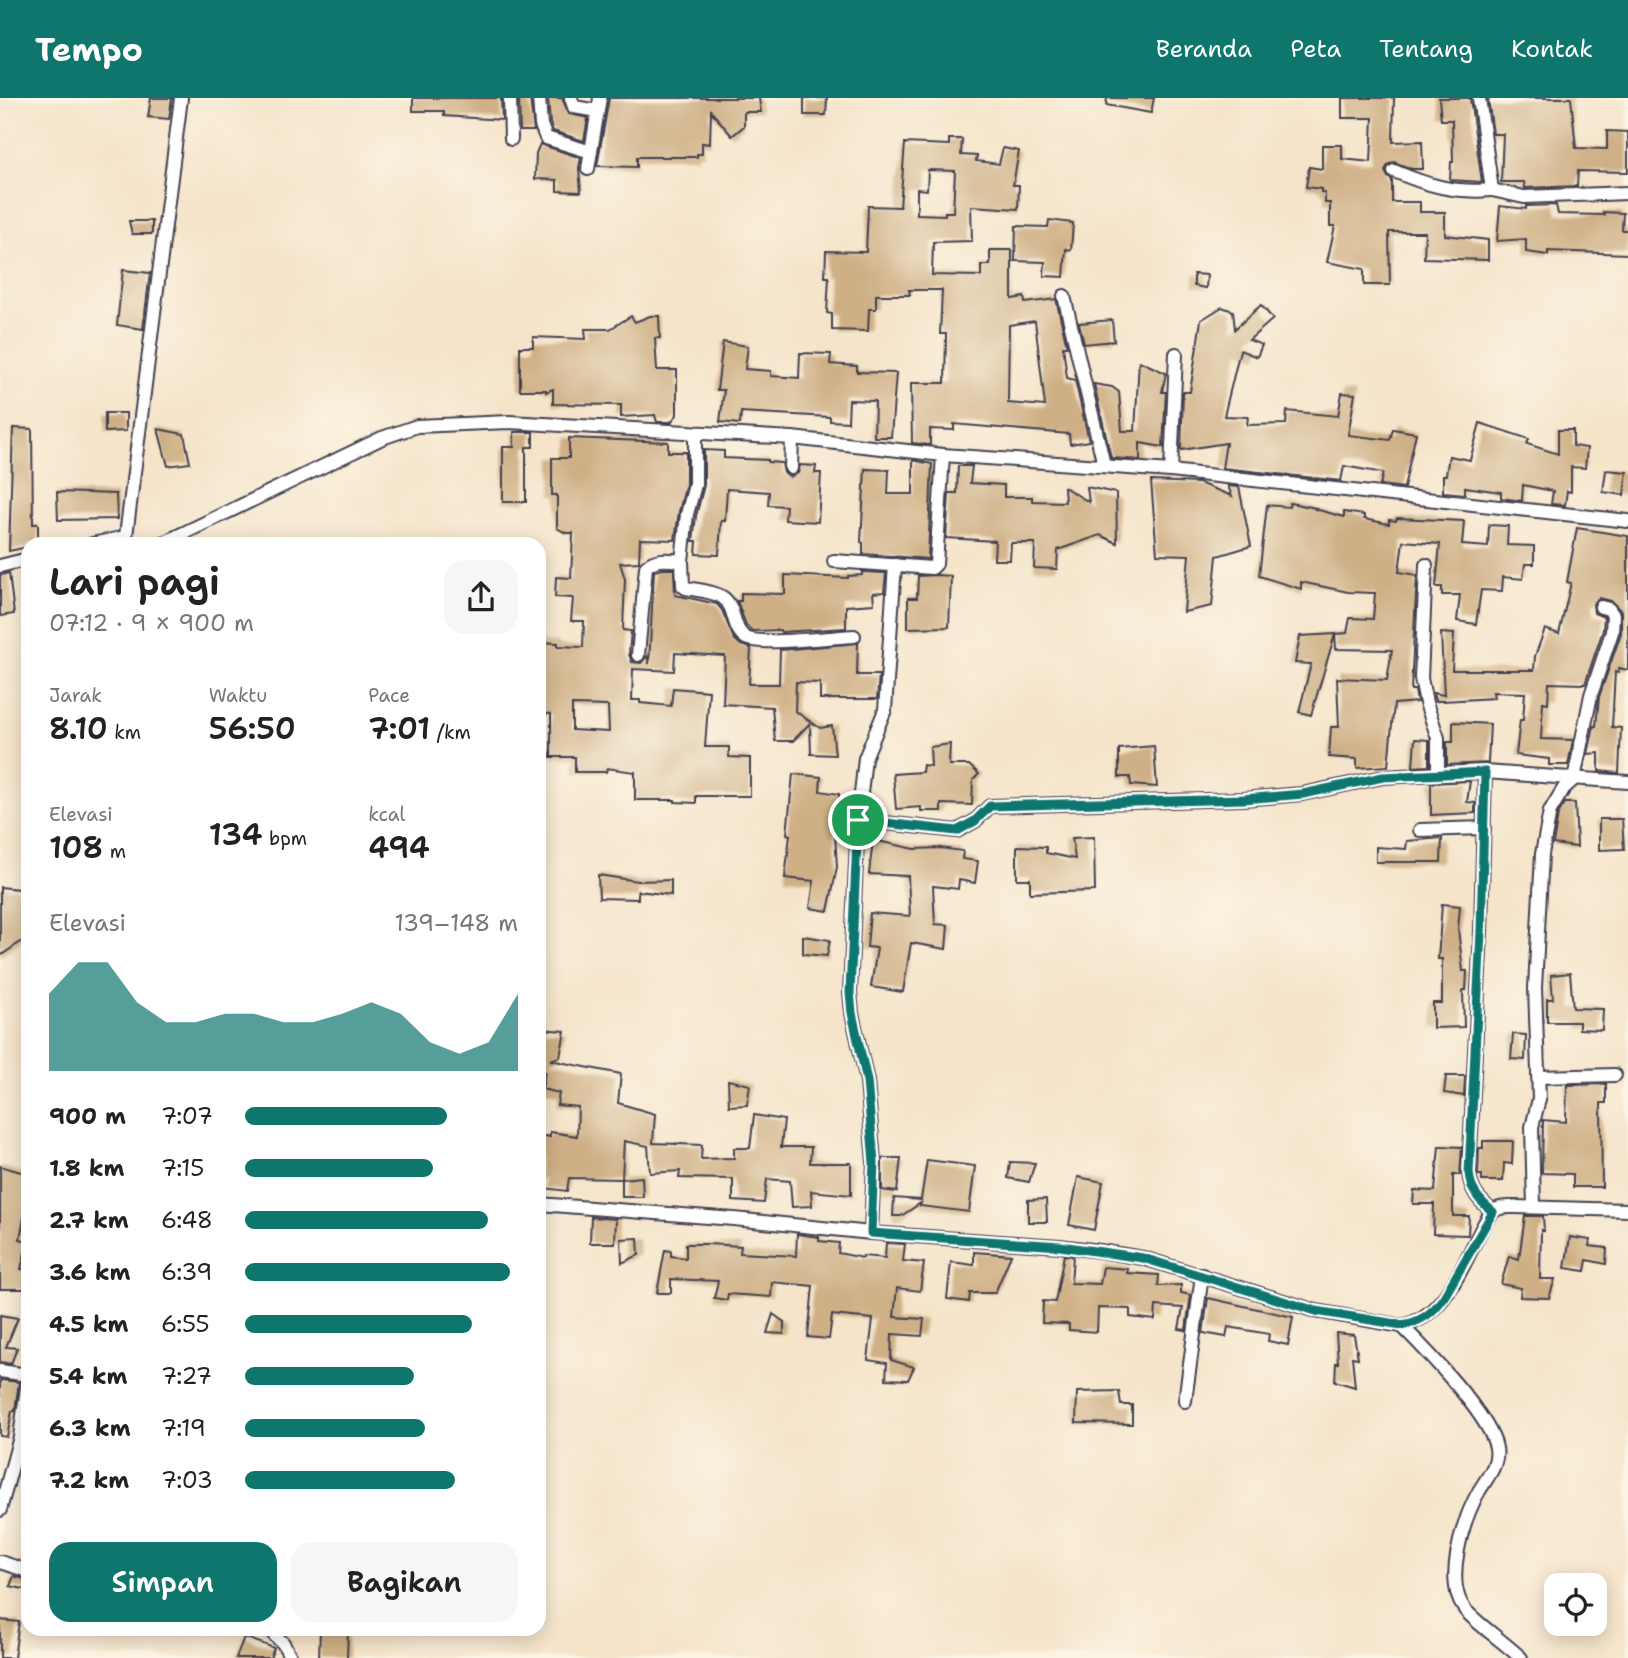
<!DOCTYPE html>
<html lang="id">
<head>
<meta charset="utf-8">
<style>
  :root { --surface:#fff; --page:#f6f6f6; --text:#222; --muted:#767676; --accent:#0f766e }
  body { margin:0; font-family:"Shantell Sans",sans-serif; background:var(--page); color:var(--text); height:100vh; display:flex; flex-direction:column; font-size:26px; white-space:nowrap }
  * { box-sizing:border-box; margin:0 }
  p { font-size:23px; color:var(--muted) }
  .icon { flex:none; width:38px; height:38px; fill:none; stroke:currentColor; stroke-width:2; stroke-linecap:round; stroke-linejoin:round }
  .map { position:relative; flex:1; overflow:hidden }
  .drawer { position:absolute; left:21px; top:439px; width:525px; height:1099px; display:flex; flex-direction:column; background:var(--surface); border-radius:21px; box-shadow:0 4px 18px #0003 }
  .drawer>* { flex:none }
  .tools { position:absolute; left:1544px; top:1475px; display:grid; gap:14px }
  .tools a { display:grid; place-items:center; width:63px; height:63px; border-radius:14px; background:var(--surface); box-shadow:0 4px 18px #0003; font-size:35px }
  .pin { position:absolute; display:grid; place-items:center; width:60px; height:60px; color:#fff; margin:-30px; border:4px solid #fff; border-radius:50%; box-shadow:0 2px 7px #0007 }
  .round { display:grid; place-items:center; flex:none; width:74px; height:74px; border-radius:21px; background:var(--page) }
  .headline { display:flex; align-items:center; justify-content:space-between; height:119px; padding:0 28px }
  h1 { font-size:38px; font-weight:600; line-height:52px }
  .metrics { display:grid; grid-template-columns:repeat(3,1fr); gap:10px; height:119px; padding:7px 28px }
  .metrics div { display:grid; align-content:center }
  .metrics b { font-size:30px; font-weight:600 }
  .metrics small { font-size:19px; font-weight:400 }
  .metrics p { font-size:19px }
  .chart { height:196px; padding:14px 28px }
  .chart p { display:flex; justify-content:space-between }
  .chart svg { width:100%; height:126px; margin-top:7px; fill:var(--accent); opacity:.7 }
  .button { display:flex; gap:14px; margin-top:auto; padding:14px 28px }
  .button a { flex:1; height:80px; border-radius:21px; background:var(--accent); color:#fff; font-size:28px; font-weight:600; line-height:80px; text-align:center }
  .button a+a { background:var(--page); color:var(--text) }
  ul { padding:0 28px; list-style:none; font-size:23px }
  li { display:grid; grid-template-columns:112px 84px 1fr; align-items:center; height:52px }
  li i { height:18px; border-radius:9px; background:var(--accent) }
  header { display:flex; align-items:center; gap:42px; box-sizing:border-box; height:98px; padding:0 35px; background:var(--accent); color:#fff }
  header strong { font-size:33px }
  nav { display:flex; gap:38px; margin-inline-start:auto; font-size:24px }
  .map>svg:first-child { display:block }
</style>
</head>
<body>
<header>
<strong>Tempo</strong>
<nav><a>Beranda</a><a>Peta</a><a>Tentang</a><a>Kontak</a></nav>
</header>
<div class="map">
<svg width="1628" height="1560" viewBox="0 0 1628 1560">
  <rect width="100%" height="100%" fill="#fcf5e5"/>
  <filter id="ink" filterUnits="userSpaceOnUse"><feTurbulence type="fractalNoise" baseFrequency=".0143" numOctaves="2"/><feDisplacementMap in="SourceGraphic" scale="14" xChannelSelector="R" yChannelSelector="G"/><feConvolveMatrix kernelMatrix="1 2 1 2 8 2 1 2 1" color-interpolation-filters="sRGB"/></filter>
  <filter id="wash" filterUnits="userSpaceOnUse"><feTurbulence type="fractalNoise" baseFrequency=".00686" numOctaves="4" result="noise"/><feDisplacementMap in="SourceGraphic" scale="28" xChannelSelector="R" yChannelSelector="G"/><feGaussianBlur stdDeviation="1.57" result="paint"/><feColorMatrix in="noise" values="0 0 0 0 0 0 0 0 0 0 0 0 0 0 0 0 0 1.4 0 .05"/><feComposite in="paint" operator="in"/></filter>
  <g filter="url(#wash)">
    <rect width="100%" height="100%" fill="#f5e4ca"/>
    <g id="blocks">
      <g fill="#cfb086" fill-rule="evenodd">
        <polygon points="151,0 172,0 169,21 148,19"/>
        <polygon points="413,0 501,0 502,22 444,18 444,13 413,13"/>
        <polygon points="519,0 530,0 534,33 520,33"/>
        <polygon points="548,0 562,0 569,16 588,20 584,43 553,33 550,25"/>
        <polygon points="609,0 759,0 761,14 744,14 744,28 732,38 711,13 710,46 702,45 702,56 697,56 697,59 637,59 637,69 597,68"/>
        <polygon points="804,0 827,0 826,17 804,17"/>
        <polygon points="1107,0 1154,0 1151,15 1106,7"/>
        <polygon points="1342,0 1394,0 1393,44 1422,43 1423,71 1412,71 1394,64 1388,67 1385,73 1388,79 1392,82 1392,104 1420,104 1420,114 1445,114 1445,137 1488,142 1488,162 1424,160 1425,134 1389,134 1390,187 1364,187 1364,171 1327,164 1335,128 1330,128 1330,105 1325,105 1325,95 1321,94 1321,91 1306,89 1309,69 1322,71 1322,47 1342,47 1342,61 1371,64 1373,20 1342,20"/>
        <polygon points="1439,0 1470,0 1482,84 1450,82 1451,64 1453,64 1452,22 1441,22"/>
        <polygon points="1488,0 1571,0 1576,50 1607,51 1607,33 1628,34 1628,74 1578,73 1577,88 1525,90 1524,84 1501,84 1503,36 1493,36"/>
        <path d="M949,41H962L961,57L977,58L976,63L999,66L1003,50L1019,53L1013,87H1019L1018,111L971,108L972,143L933,144L932,177L981,178V167H990V152H1012V201L1024,199L1025,205L1056,201L1067,248H1063L1067,280L1075,282L1089,343L1070,346L1069,336L954,326V332L930,331V347L912,345L911,285H945L946,236H940L942,192H909L910,197H876V211H869L868,233L832,232V216L827,215L829,179H825L826,153L866,154L868,108L900,109L905,45L949,47ZM928,72L955,73L953,114H945V117L917,116V91L927,92ZM1035,223L1045,308L1008,305L1009,227Z"/>
        <polygon points="540,46 581,60 579,70 581,94 557,93 557,82 535,81 536,55"/>
        <polygon points="1556,107 1558,116 1604,117 1603,114 1623,115 1622,132 1628,132 1628,156 1548,153 1548,157 1526,154 1526,141 1497,143 1500,108 1526,111 1526,108"/>
        <polygon points="1049,122 1073,125 1071,152 1066,151 1064,179 1044,178 1045,164 1015,163 1016,128 1048,129"/>
        <polygon points="129,123 152,123 152,136 132,136"/>
        <polygon points="123,172 150,175 143,231 117,227"/>
        <polygon points="1194,176 1207,177 1206,190 1194,188"/>
        <polygon points="1261,207 1273,221 1249,242 1262,247 1257,259 1240,252 1224,318 1248,319 1247,327 1286,326 1287,313 1338,318 1342,295 1355,296 1348,337 1390,342 1393,331 1416,335 1404,390 1380,387 1383,375 1344,368 1341,383 1222,370 1226,345 1181,352 1183,294 1190,294 1201,222 1222,209 1233,213 1235,231"/>
        <polygon points="631,218 635,224 650,218 659,218 660,240 655,240 657,272 677,272 677,317 671,324 657,324 655,317 621,319 621,307 553,306 553,291 546,294 546,292 520,292 520,249 533,249 533,239 586,241 585,231 610,231"/>
        <polygon points="1112,222 1114,243 1084,246 1079,225"/>
        <polygon points="723,244 748,248 745,271 771,273 771,278 799,280 800,255 831,256 830,266 857,268 857,274 896,275 891,339 874,339 875,303 849,302 848,324 830,323 830,319 741,314 740,326 720,324 724,292 717,292"/>
        <polygon points="1139,263 1166,275 1162,294 1166,294 1163,349 1140,345 1140,362 1111,360 1094,286 1112,289 1119,294 1122,333 1135,333"/>
        <polygon points="105,315 126,315 126,333 105,334"/>
        <polygon points="1480,325 1529,341 1527,346 1558,356 1558,332 1573,332 1573,348 1587,350 1585,370 1571,369 1571,394 1567,393 1565,407 1551,406 1553,393 1523,387 1522,403 1501,400 1501,394 1465,389 1465,396 1443,394 1443,377 1446,377 1449,358 1470,362"/>
        <polygon points="13,330 32,331 33,426 38,426 38,444 28,446 28,449 9,453"/>
        <polygon points="158,331 184,336 190,365 168,368"/>
        <polygon points="514,334 533,334 533,349 526,349 526,404 503,404 503,349 514,349"/>
        <path d="M569,340L668,344V354H686V386L679,414L675,442L640,441L639,464L620,465L625,481L623,532L631,533L629,556L632,564L641,565L647,558L649,566L654,473L663,471H674L675,497L717,506L722,512L734,541L741,547L751,550L749,586H779L780,552L858,545L857,577H879L877,601H820V585L796,584L795,613L820,630L832,628L835,657L811,656L810,625L793,643H775L772,609L723,606L725,558L675,555L674,573L633,571L632,602H640V605L671,608L673,590L709,593L705,649H729V659L750,660V698H696V705L675,704V702H635V674L607,670L606,674H575V659H551V616L539,615V544L558,545V548L583,549L584,523H571L573,500L555,499L556,479L571,480L573,435H566L557,430V397H552V360H569ZM572,607L608,608L609,634L572,632Z"/>
        <polygon points="704,352 724,353 724,360 768,362 768,364 782,365 784,375 790,379 798,375 800,367 816,368 815,375 821,375 818,424 785,422 786,408 768,407 769,394 727,391 725,423 721,423 719,457 696,456 697,443 693,443 696,418 704,387"/>
        <polygon points="913,362 932,366 928,461 863,456 863,445 861,444 865,371 889,372 888,396 913,396"/>
        <polygon points="958,368 972,368 970,385 1004,387 1004,399 1032,399 1032,403 1065,404 1064,389 1089,404 1087,389 1116,395 1117,445 1100,437 1058,452 1057,471 1034,470 1035,445 1011,445 1010,462 994,462 995,443 946,440 949,395 957,395"/>
        <polygon points="1606,372 1627,374 1624,397 1603,394"/>
        <polygon points="1151,383 1199,385 1232,398 1228,388 1239,389 1251,448 1217,458 1212,508 1184,514 1189,457 1157,456"/>
        <polygon points="57,394 116,396 117,421 58,422"/>
        <polygon points="1290,405 1316,410 1315,411 1344,419 1344,414 1364,417 1364,421 1389,426 1389,422 1396,423 1397,420 1464,423 1462,447 1488,449 1489,427 1508,428 1507,447 1534,448 1534,466 1525,466 1523,481 1503,479 1502,493 1481,492 1476,526 1457,523 1460,497 1442,497 1442,489 1436,489 1440,446 1403,443 1399,474 1417,477 1411,592 1415,592 1417,604 1394,606 1388,668 1357,670 1357,661 1329,659 1331,629 1339,629 1337,580 1387,582 1392,552 1336,551 1335,536 1347,535 1350,520 1373,521 1375,495 1348,494 1301,484 1301,491 1259,478 1267,407 1289,409"/>
        <polygon points="1577,430 1628,438 1628,572 1619,570 1618,575 1615,574 1612,629 1621,630 1619,675 1599,673 1599,655 1588,656 1594,628 1596,628 1599,599 1621,535 1621,513 1611,503 1599,500 1593,506 1594,515 1604,519 1603,532 1585,586 1549,585 1548,605 1543,604 1541,641 1573,642 1568,667 1549,667 1549,661 1516,657 1520,622 1523,622 1525,595 1493,594 1494,600 1444,603 1444,601 1444,603 1435,603 1433,595 1444,597 1441,535 1454,536 1452,572 1534,572 1535,558 1545,531 1559,536 1571,485 1567,484"/>
        <polygon points="862,474 886,475 884,494 873,495 874,506 846,508 846,530 781,534 780,532 752,533 746,527 737,503 741,503 741,495 785,496 785,477 848,480 848,478 862,477"/>
        <polygon points="9,475 14,516 0,518 0,477"/>
        <polygon points="937,477 951,478 949,529 908,530 908,500 917,500 918,478"/>
        <polygon points="1335,536 1311,617 1299,614 1311,566 1295,565 1300,538"/>
        <polygon points="1453,624 1490,626 1488,665 1447,667 1447,644 1453,644"/>
        <polygon points="1415,641 1429,642 1429,668 1413,669"/>
        <polygon points="950,646 949,667 969,667 979,676 973,682 972,707 941,706 941,713 921,713 921,709 896,711 893,676 922,674 923,667 931,668 930,649"/>
        <polygon points="1154,648 1157,689 1131,687 1130,679 1119,679 1119,651"/>
        <polygon points="793,676 821,679 820,693 839,696 838,719 834,719 837,769 828,813 810,810 814,783 785,780 790,737 787,736"/>
        <polygon points="1470,683 1467,704 1475,705 1475,715 1431,717 1431,685"/>
        <polygon points="1565,705 1575,705 1577,749 1553,746 1558,716"/>
        <polygon points="1599,721 1622,721 1624,751 1599,752"/>
        <polygon points="1094,739 1095,793 1030,795 1030,781 1017,781 1017,748 1046,749 1046,755 1075,761 1072,740"/>
        <polygon points="1442,740 1441,764 1376,764 1376,749 1406,751 1407,743"/>
        <polygon points="873,742 915,751 940,750 963,753 962,761 978,763 975,785 959,782 958,791 933,788 935,826 948,827 946,851 911,845 903,894 871,889 877,850 867,849 870,815 910,818 908,778 869,776"/>
        <polygon points="598,777 638,783 671,782 671,797 638,793 638,801 599,800"/>
        <polygon points="0,789 28,792 28,839 0,858"/>
        <polygon points="1442,806 1460,808 1458,831 1463,873 1467,873 1466,892 1463,892 1464,929 1433,930 1433,905 1442,905 1442,861 1438,861"/>
        <polygon points="803,838 830,842 827,858 803,856"/>
        <polygon points="1570,875 1573,910 1603,911 1602,932 1579,931 1579,924 1547,924 1547,901 1553,901 1551,877"/>
        <polygon points="539,931 565,933 560,959 550,962 621,976 618,1005 655,1016 653,1045 702,1047 701,1061 734,1060 734,1050 750,1050 754,1017 784,1022 781,1049 811,1049 810,1065 851,1065 851,1097 811,1093 812,1108 792,1109 790,1083 767,1081 764,1105 733,1103 733,1081 679,1080 680,1073 650,1075 648,1048 624,1043 622,1081 569,1080 567,1093 543,1090 544,1081 539,1081 539,1037 550,1039 550,1034 577,1038 578,1009 557,1007 559,995 542,991 545,974 539,972"/>
        <polygon points="1513,936 1526,937 1525,962 1511,961"/>
        <polygon points="1446,978 1465,978 1464,998 1444,995"/>
        <polygon points="728,982 750,987 747,1007 729,1008"/>
        <polygon points="1606,986 1606,1005 1601,1005 1602,1089 1573,1089 1573,1076 1542,1075 1543,1022 1566,1024 1567,987"/>
        <polygon points="1483,1043 1513,1043 1512,1066 1504,1065 1503,1083 1482,1083 1482,1077 1478,1077 1479,1050 1483,1050"/>
        <polygon points="1439,1048 1462,1049 1460,1077 1453,1077 1453,1118 1469,1118 1468,1137 1433,1136 1434,1106 1413,1106 1414,1092 1435,1093"/>
        <polygon points="882,1060 901,1060 897,1094 882,1092"/>
        <polygon points="927,1062 975,1068 969,1114 920,1108 921,1105 901,1118 893,1118 894,1100 921,1102"/>
        <polygon points="1010,1064 1035,1065 1029,1084 1008,1080"/>
        <polygon points="0,1068 28,1076 28,1098 20,1141 28,1143 21,1171 26,1172 24,1191 0,1191"/>
        <polygon points="642,1079 643,1099 622,1099 622,1081"/>
        <polygon points="1078,1079 1103,1084 1094,1132 1069,1127"/>
        <polygon points="1046,1101 1047,1124 1028,1124 1028,1102"/>
        <polygon points="1525,1118 1543,1118 1544,1133 1541,1132 1540,1181 1555,1181 1549,1200 1520,1199 1521,1190 1501,1186 1509,1158 1519,1161"/>
        <polygon points="591,1119 616,1121 615,1145 590,1145"/>
        <polygon points="797,1136 819,1139 819,1143 839,1145 838,1155 863,1160 863,1158 885,1160 886,1145 905,1146 903,1163 924,1165 920,1193 897,1190 894,1219 924,1221 922,1238 892,1236 891,1262 914,1269 908,1282 886,1281 887,1265 868,1262 873,1221 832,1217 829,1241 808,1239 813,1188 772,1184 771,1199 728,1196 727,1202 714,1200 718,1183 671,1181 671,1195 657,1195 665,1152 671,1153 671,1158 686,1160 686,1146 708,1146 741,1148 740,1155 796,1158"/>
        <polygon points="1570,1139 1590,1142 1589,1148 1607,1150 1606,1166 1587,1162 1585,1173 1565,1170"/>
        <polygon points="638,1140 639,1157 622,1165 621,1141"/>
        <polygon points="974,1154 1011,1157 995,1195 970,1195 969,1204 947,1201 951,1164 974,1167"/>
        <polygon points="1064,1157 1073,1158 1071,1185 1100,1186 1103,1169 1128,1171 1127,1175 1159,1177 1158,1188 1181,1187 1181,1195 1191,1197 1186,1232 1179,1231 1183,1210 1156,1208 1155,1222 1130,1219 1130,1211 1098,1210 1097,1234 1069,1232 1069,1226 1042,1225 1043,1203 1055,1204"/>
        <polygon points="1208,1200 1293,1219 1288,1247 1268,1243 1269,1236 1228,1229 1226,1239 1203,1235"/>
        <polygon points="773,1216 784,1224 784,1236 767,1235"/>
        <polygon points="0,1217 18,1220 6,1249 17,1250 11,1266 0,1264"/>
        <polygon points="1336,1235 1354,1237 1358,1260 1352,1259 1355,1289 1335,1283 1336,1265 1338,1265"/>
        <polygon points="0,1282 19,1284 15,1313 12,1313 7,1339 0,1338"/>
        <polygon points="1119,1293 1121,1307 1132,1307 1132,1326 1076,1325 1077,1294"/>
        <polygon points="14,1478 28,1482 28,1492 10,1488"/>
        <polygon points="0,1522 19,1524 14,1560 0,1560"/>
        <polygon points="320,1531 348,1531 347,1560 319,1560"/>
        <polygon points="244,1539 274,1550 270,1560 236,1560"/>
      </g>
    </g>
  </g>
  <g filter="url(#ink)">
    <use href="#blocks" fill-opacity="0" stroke="#423f50" stroke-width="2"/>
    <g fill="none" stroke-linecap="round" stroke-linejoin="round">
      <defs>
        <g id="minor">
          <polyline points="510,0 511,41"/>
          <polyline points="539,0 541,27 546,40 591,54"/>
          <polyline points="571,0 574,9 598,13"/>
          <polyline points="1479,0 1492,92 1524,99 1628,95"/>
          <polyline points="588,71 600,0"/>
          <path d="M1394,73C1429,88 1454,95 1492,92"/>
          <polyline points="1064,198 1104,367"/>
          <polyline points="791,370 792,340"/>
          <polyline points="1171,373 1176,256"/>
          <polyline points="92,446 126,439"/>
          <polyline points="125,446 181,0"/>
          <polyline points="161,446 382,340 417,328 509,324 792,340 943,357 1171,373 1628,423"/>
          <path d="M682,463L683,488L686,490C697,492 712,493 722,499C737,509 731,531 746,540C761,548 833,539 854,538"/>
          <polyline points="834,463 932,470 936,466 943,357"/>
          <polyline points="1426,467 1421,580 1426,605 1438,640 1438,676"/>
          <polyline points="0,468 28,461"/>
          <path d="M638,557L646,469C655,459 670,462 682,463L687,416L695,387V336"/>
          <path d="M1485,674L1481,833L1469,1075C1471,1094 1479,1102 1493,1114"/>
          <polyline points="858,722 957,733 975,723 990,708 1243,701 1302,696 1383,679 1438,676 1485,674 1628,684"/>
          <polyline points="1420,732 1484,730"/>
          <polyline points="1539,979 1615,977"/>
          <path d="M539,1106L734,1121L871,1135L1060,1148L1100,1153L1143,1160L1316,1213L1402,1228C1442,1220 1460,1174 1477,1140C1482,1131 1486,1119 1494,1113C1500,1108 1508,1109 1515,1109L1628,1112"/>
          <polyline points="1534,1109 1532,1029 1539,1001 1535,890 1542,756 1550,713 1564,690 1574,681 1591,597 1612,534 1613,517 1609,511 1601,509"/>
          <polyline points="871,1135 874,1064 867,983 852,915 850,894 858,722 865,660 885,612 895,467"/>
          <path d="M1402,1228C1425,1251 1491,1319 1496,1350C1499,1366 1487,1380 1479,1393C1463,1422 1441,1488 1468,1515C1484,1531 1504,1544 1521,1560"/>
          <polyline points="0,1273 28,1277"/>
          <polyline points="1185,1303 1202,1177"/>
          <polyline points="0,1412 20,1339 28,1282"/>
          <polyline points="0,1464 28,1473"/>
          <polyline points="268,1531 283,1545 291,1560"/>
        </g>
      </defs>
      <use href="#minor" stroke="#423f50" stroke-width="16"/>
      <use href="#minor" stroke="#fff" stroke-width="12"/>
    </g>
  </g>
  <g fill="none" stroke-linecap="round" stroke-linejoin="round" filter="url(#ink)">
    <defs>
      <path id="route" d="M1485,674L1481,833L1469,1075C1471,1094 1479,1102 1493,1114L1444,1199C1433,1215 1421,1224 1402,1227L1316,1213L1143,1160L1060,1148L871,1135L874,1064L867,983L852,915L850,894L858,722L957,733L975,723L990,708L1243,701L1303,696L1383,679Z"/>
    </defs>
    <use href="#route" stroke="#fff" stroke-width="14"/>
    <use href="#route" stroke="#0f766e" stroke-width="9"/>
  </g>
</svg>
<div class="tools">
<a><svg class="icon" aria-label="locate" viewBox="0 0 24 24"><circle cx="12" cy="12" r="6"/><path d="M12 2v4M12 18v4M2 12h4M18 12h4"/></svg></a>
</div>
<div class="pin" style="left:858px;top:722px;background:#1e9e55"><svg class="icon" aria-label="arrive" viewBox="0 0 24 24"><path d="M6 21V4h12l-3 4 3 4H6"/></svg></div>
<section class="drawer">
<div class="headline"><div><h1>Lari pagi</h1><p>07:12 · 9 × 900 m</p></div><a class="round"><svg class="icon" aria-label="share" viewBox="0 0 24 24"><path d="M12 15V3M7 8l5-5 5 5M5 13v7h14v-7"/></svg></a></div>
<div class="metrics">
<div><p>Jarak</p><b>8.10<small> km</small></b></div>
<div><p>Waktu</p><b>56:50</b></div>
<div><p>Pace</p><b>7:01<small> /km</small></b></div>
</div>
<div class="metrics">
<div><p>Elevasi</p><b>108<small> m</small></b></div>
<div><b>134<small> bpm</small></b></div>
<div><p>kcal</p><b>494</b></div>
</div>
<div class="chart"><p><span>Elevasi</span>139–148 m</p>
<svg viewBox="0 0 160 44" preserveAspectRatio="none"><path d="M0 44V17L10 6L20 6L30 20L40 27L50 27L60 24L70 24L80 27L90 27L100 24L110 20L120 24L130 34L140 38L150 34L160 17V44z"/></svg>
</div>
<ul>
<li><b>900 m</b>7:07<i style="width:74%"></i></li>
<li><b>1.8 km</b>7:15<i style="width:69%"></i></li>
<li><b>2.7 km</b>6:48<i style="width:89%"></i></li>
<li><b>3.6 km</b>6:39<i style="width:97%"></i></li>
<li><b>4.5 km</b>6:55<i style="width:83%"></i></li>
<li><b>5.4 km</b>7:27<i style="width:62%"></i></li>
<li><b>6.3 km</b>7:19<i style="width:66%"></i></li>
<li><b>7.2 km</b>7:03<i style="width:77%"></i></li>
</ul>
<div class="button"><a>Simpan</a><a>Bagikan</a></div>
</section>
</div>
</body>
</html>
